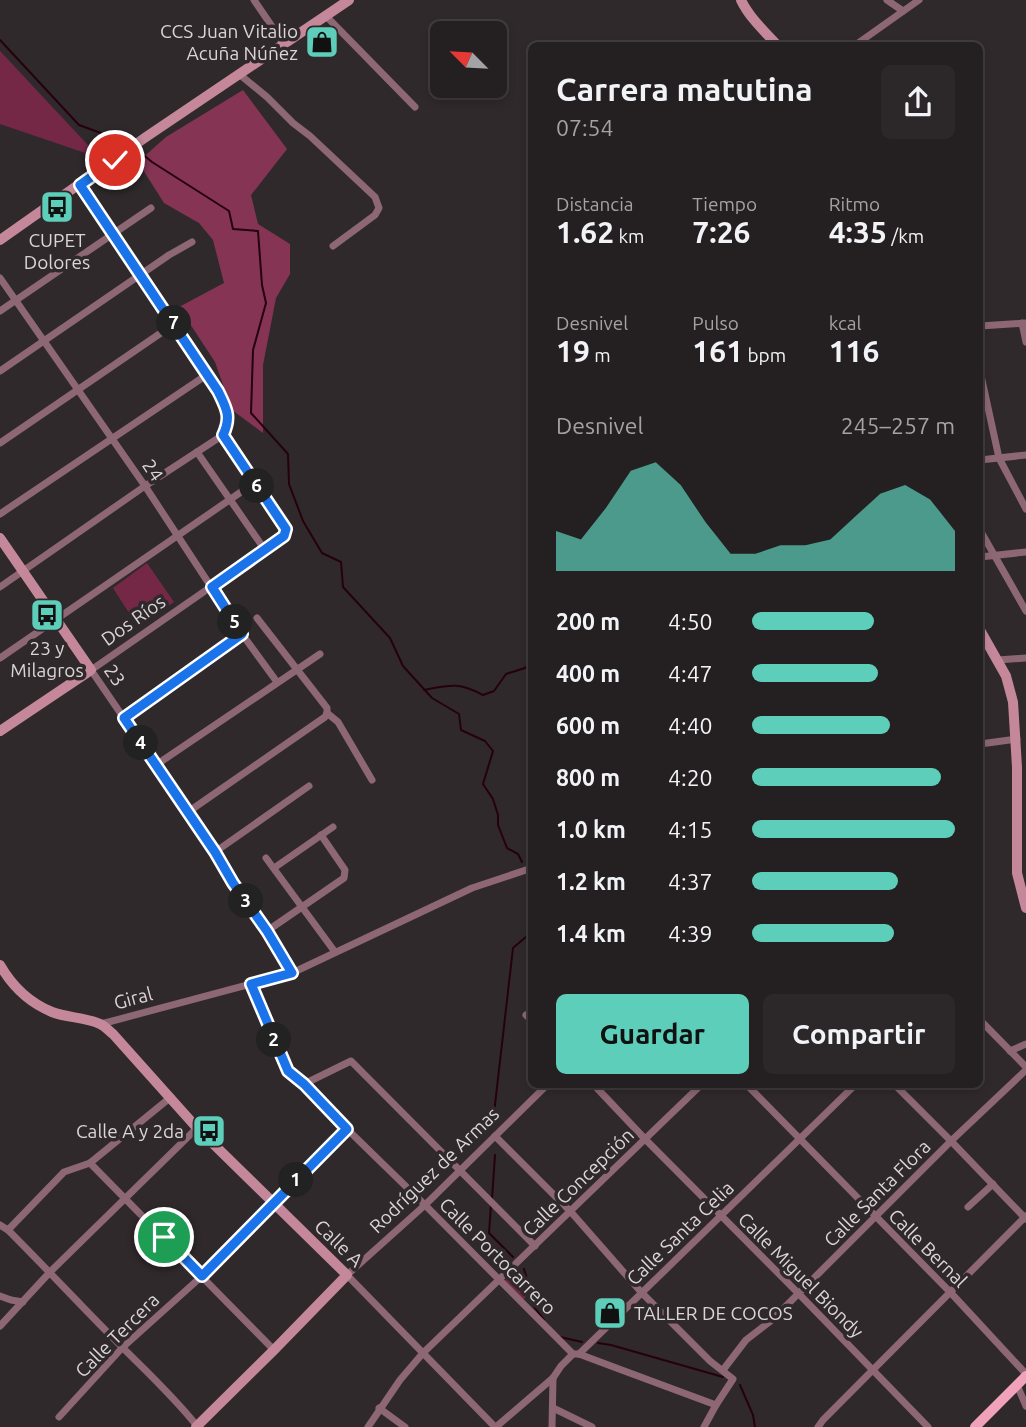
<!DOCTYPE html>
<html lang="es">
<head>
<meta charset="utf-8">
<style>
  :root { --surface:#241f20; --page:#2c2729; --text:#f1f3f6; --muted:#a3a2a5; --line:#413d3e; --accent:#5dceb9 }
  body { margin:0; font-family:Ubuntu,sans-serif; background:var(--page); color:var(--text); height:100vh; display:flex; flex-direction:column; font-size:26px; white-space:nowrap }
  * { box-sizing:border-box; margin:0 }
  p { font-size:23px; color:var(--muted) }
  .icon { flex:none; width:38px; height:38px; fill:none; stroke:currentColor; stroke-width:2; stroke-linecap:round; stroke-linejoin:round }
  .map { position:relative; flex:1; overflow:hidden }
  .sheet { position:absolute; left:528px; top:42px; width:455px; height:1046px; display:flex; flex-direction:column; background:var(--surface); border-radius:10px; box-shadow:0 4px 10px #0003,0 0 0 2px var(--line) }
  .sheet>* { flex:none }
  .needle { width:46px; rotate:294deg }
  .tools { position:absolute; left:430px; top:21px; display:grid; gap:14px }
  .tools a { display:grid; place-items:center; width:77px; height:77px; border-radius:10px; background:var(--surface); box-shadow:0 4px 10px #0003,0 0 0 2px var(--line); font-size:35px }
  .pin { position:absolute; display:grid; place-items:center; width:60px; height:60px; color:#fff; margin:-30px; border:4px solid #fff; border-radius:50%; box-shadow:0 2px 7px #0007 }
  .km { position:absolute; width:35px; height:35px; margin:-18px; border-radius:50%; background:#222; color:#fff; font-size:19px; line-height:35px; text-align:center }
  .round { display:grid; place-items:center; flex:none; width:74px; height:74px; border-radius:10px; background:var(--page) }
  .overview { display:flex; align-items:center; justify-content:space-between; height:119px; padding:0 28px }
  h1 { font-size:32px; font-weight:700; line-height:52px }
  .stats { display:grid; grid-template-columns:repeat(3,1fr); gap:10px; height:119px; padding:7px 28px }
  .stats div { display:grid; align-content:center }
  .stats b { font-size:30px; font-weight:700 }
  .stats small { font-size:19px; font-weight:400 }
  .stats p { font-size:19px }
  .chart { height:196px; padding:14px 28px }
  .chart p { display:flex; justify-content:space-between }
  .chart svg { width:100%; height:126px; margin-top:7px; fill:var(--accent); opacity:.7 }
  .action { display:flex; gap:14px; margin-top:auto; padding:14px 28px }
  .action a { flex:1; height:80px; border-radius:10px; background:var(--accent); color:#111; font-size:28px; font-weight:700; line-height:80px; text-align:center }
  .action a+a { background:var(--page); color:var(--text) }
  ul { padding:0 28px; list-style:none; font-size:23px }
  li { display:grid; grid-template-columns:112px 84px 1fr; align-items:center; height:52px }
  li i { height:18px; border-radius:9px; background:var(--accent) }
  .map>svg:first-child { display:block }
</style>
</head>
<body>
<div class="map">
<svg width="1026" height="1427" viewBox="0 0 1026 1427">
  <rect width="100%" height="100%" fill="#30292b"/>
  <g fill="#752846">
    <polygon points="0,51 100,158 0,124"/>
    <polygon points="147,563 174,602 138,627 113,588"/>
    <polygon points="514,1272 527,1285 529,1293 523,1300 503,1282"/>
  </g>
  <polygon fill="#853553" points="243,90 287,149 251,195 258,224 290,244 290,274 276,298 263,365 263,433 232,410 215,362 179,307 224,283 213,240 199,223 164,203 138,162 166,137"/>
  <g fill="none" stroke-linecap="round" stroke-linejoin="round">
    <g stroke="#25010f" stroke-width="2">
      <polyline points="0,40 79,125 128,143"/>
      <polyline points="140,152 152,162 229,211 233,229 258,231 262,285 266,303 253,350 251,413 288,454 289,484 303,521 322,553 341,562 343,587 390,638 403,666 432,698 459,714 461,730 485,741 493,751 483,784 493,799 498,815 498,825 507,848 518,854 522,862"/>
      <path d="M424,690C450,685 459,682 483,695L494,691L506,674L525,668L532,660"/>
      <polyline points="493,1122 513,948 527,936 532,898"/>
      <polyline points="492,1199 495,1155"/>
      <polyline points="491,1205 489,1233 513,1257"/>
      <polyline points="524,1269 535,1308 544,1320"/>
      <polyline points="560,1337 582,1342"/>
      <polyline points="598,1343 611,1345 723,1377"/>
      <polyline points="740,1385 753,1415 755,1427"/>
    </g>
    <g stroke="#8d6773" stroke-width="7">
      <polyline points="254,0 284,44"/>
      <polyline points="887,0 903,11"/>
      <polyline points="326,16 415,107"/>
      <polyline points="854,46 919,0"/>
      <polyline points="239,74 267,97 293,123 310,136 375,197 379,208 375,215 333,246"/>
      <polyline points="0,278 145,486 242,634 277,682"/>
      <polyline points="0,311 151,208"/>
      <polyline points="1022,323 1026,342"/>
      <polyline points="980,326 1026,323"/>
      <polyline points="0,371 169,255 192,242"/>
      <polyline points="980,371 999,458 1026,509"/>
      <polyline points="223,435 286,529 284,536 91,670 188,812 215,852 233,883 267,931 292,973"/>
      <polyline points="0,443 174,324"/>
      <polyline points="197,452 265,550"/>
      <polyline points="980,460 1026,455"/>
      <polyline points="0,514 208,374"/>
      <polyline points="980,530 1026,611"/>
      <polyline points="980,557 1026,552"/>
      <path d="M0,587L145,486L223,435C232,416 226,409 218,391L80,185"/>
      <polyline points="0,658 254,483"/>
      <polyline points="998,660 1026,658"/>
      <polyline points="327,713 338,722 372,780"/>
      <polyline points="123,718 242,634"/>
      <polyline points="980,744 1017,739"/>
      <polyline points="156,765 320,654"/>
      <polyline points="188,812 325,717 327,713 327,708 257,618"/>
      <polyline points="215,852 309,786"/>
      <polyline points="266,858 335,952"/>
      <polyline points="274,868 333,827"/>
      <polyline points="267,931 344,878 345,870 321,835"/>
      <polyline points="251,984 288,1071 304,1084 347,1129 425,1205 573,1354"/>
      <polyline points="526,1015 532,1021"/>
      <polyline points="980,1020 1026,1067"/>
      <polyline points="101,1024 292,973 472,888 532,868"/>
      <polyline points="1010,1051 1026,1044"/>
      <polyline points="304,1084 351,1061 535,1246"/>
      <polyline points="594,1085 645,1139 799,1294 928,1427"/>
      <polyline points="747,1085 951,1293 1026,1374"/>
      <polyline points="895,1085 951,1141 1026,1219"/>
      <polyline points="495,1136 571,1212 641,1292 710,1361 733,1379 716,1405 704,1427"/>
      <polyline points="90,1163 274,1350"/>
      <polyline points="968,1207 993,1184"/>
      <path d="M0,1225L8,1230C47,1269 84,1309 122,1347C148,1373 174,1397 197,1426"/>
      <polyline points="8,1230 64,1172 90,1163 171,1097"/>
      <polyline points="0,1296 11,1300 23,1302"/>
      <polyline points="0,1326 50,1272 197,1128"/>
      <polyline points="579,1354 855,1085"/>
      <polyline points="723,1370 746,1340 772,1320 951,1141 1026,1070"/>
      <polyline points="1017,1385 1026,1406"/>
      <polyline points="379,1408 405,1427"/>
      <polyline points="553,1408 592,1427"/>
      <polyline points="59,1417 122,1348 202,1276 347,1129"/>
      <polyline points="368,1427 400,1380 423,1353 701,1085"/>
      <polyline points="495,1427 347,1275 425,1205 547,1085"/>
      <polyline points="496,1427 553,1378 561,1366 573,1354 579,1354 611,1366 716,1405"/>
      <polyline points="552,1427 553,1378"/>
      <polyline points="818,1427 823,1420 1026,1216"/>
    </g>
    <g stroke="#c5889b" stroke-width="10">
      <path d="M741,0C749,17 765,32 778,46"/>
      <polyline points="0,240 146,137 349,0"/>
      <polyline points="0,538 91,670 0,731"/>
      <polyline points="980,630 1006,676 1013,702 1017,767 1017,873 1026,908"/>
      <path d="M0,965C12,986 30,1003 52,1012C67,1018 86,1017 100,1024C105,1026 109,1031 113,1034L197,1128L347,1275L274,1350L196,1427"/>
    </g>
    <polyline stroke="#f0a2ba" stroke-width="10" points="975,1427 1026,1376"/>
  </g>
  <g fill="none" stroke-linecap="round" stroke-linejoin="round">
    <defs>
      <path id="route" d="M115,160L80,185L218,391C226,408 232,416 223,435L286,529L284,536L212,587L242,634L124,718L215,852L233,883L267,931L292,973L251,984L288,1071L304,1084L347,1129L202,1276L164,1237"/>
    </defs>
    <use href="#route" stroke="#fff" stroke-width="14"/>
    <use href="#route" stroke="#1a73e8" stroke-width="9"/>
  </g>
  <defs>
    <symbol id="shop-square" viewBox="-11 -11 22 22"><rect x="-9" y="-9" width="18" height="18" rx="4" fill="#5dceb9" stroke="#30292b"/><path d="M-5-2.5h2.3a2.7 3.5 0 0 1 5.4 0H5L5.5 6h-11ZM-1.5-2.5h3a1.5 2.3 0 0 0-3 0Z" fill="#111"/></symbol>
    <symbol id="bus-square" viewBox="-11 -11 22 22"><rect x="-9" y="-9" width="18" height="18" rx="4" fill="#5dceb9" stroke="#30292b"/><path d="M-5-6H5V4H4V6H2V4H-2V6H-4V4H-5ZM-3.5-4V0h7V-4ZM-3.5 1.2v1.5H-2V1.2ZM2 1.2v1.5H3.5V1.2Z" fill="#111"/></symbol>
  </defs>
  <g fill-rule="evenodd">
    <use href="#shop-square" x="303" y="23" width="38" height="38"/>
    <use href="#bus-square" x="38" y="188" width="38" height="38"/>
    <use href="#bus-square" x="28" y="596" width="38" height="38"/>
    <use href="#bus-square" x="190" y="1112" width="38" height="38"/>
    <use href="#shop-square" x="591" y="1294" width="38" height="38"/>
  </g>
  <g text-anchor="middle" stroke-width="7" stroke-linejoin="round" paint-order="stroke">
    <g font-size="19" fill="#dad5d6" stroke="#30292b" text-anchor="end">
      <text x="298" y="38">CCS Juan Vitalio<tspan x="298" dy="22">Acuña Núñez</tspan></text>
      <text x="57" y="247" text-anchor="middle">CUPET<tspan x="57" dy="22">Dolores</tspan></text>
      <text x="47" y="655" text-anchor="middle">23 y<tspan x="47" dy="22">Milagros</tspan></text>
      <text x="184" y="1138">Calle A y 2da</text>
      <text x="634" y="1320" text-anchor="start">TALLER DE COCOS</text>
    </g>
    <g font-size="19" fill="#dad5d6" stroke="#30292b">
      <text transform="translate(153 470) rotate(56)" y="7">24</text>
      <text transform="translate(133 620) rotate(-35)" y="7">Dos Ríos</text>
      <text transform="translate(115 675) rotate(55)" y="7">23</text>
      <text transform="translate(133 998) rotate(-15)" y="7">Giral</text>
      <text transform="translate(434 1170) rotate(-44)" y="7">Rodríguez de Armas</text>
      <text transform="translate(578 1182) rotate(-44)" y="7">Calle Concepción</text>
      <text transform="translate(877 1193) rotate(-45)" y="7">Calle Santa Flora</text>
      <text transform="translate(680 1233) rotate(-44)" y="7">Calle Santa Celia</text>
      <text transform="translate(339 1243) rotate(44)" y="7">Calle A</text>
      <text transform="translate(928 1248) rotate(45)" y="7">Calle Bernal</text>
      <text transform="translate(498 1256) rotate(45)" y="7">Calle Portocarrero</text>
      <text transform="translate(801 1275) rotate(45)" y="7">Calle Miguel Biondy</text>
      <text transform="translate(117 1335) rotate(-45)" y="7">Calle Tercera</text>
    </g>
  </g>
</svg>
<div class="tools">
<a><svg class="needle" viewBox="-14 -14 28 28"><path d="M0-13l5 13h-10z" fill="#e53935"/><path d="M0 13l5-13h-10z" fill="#a3a2a5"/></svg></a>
</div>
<div class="pin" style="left:164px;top:1237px;background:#1e9e55"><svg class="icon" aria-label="arrive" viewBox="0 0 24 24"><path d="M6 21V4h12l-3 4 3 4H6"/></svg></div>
<div class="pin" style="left:115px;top:160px;background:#d93025"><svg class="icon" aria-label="check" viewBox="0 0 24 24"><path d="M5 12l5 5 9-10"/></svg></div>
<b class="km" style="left:296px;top:1180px">1</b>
<b class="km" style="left:274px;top:1040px">2</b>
<b class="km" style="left:246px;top:901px">3</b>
<b class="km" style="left:141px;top:743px">4</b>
<b class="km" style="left:235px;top:622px">5</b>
<b class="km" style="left:257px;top:486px">6</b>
<b class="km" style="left:174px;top:323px">7</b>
<section class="sheet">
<div class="overview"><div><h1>Carrera matutina</h1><p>07:54</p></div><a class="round"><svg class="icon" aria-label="share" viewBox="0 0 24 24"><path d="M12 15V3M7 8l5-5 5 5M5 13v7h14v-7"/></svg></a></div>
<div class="stats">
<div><p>Distancia</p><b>1.62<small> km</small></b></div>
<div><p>Tiempo</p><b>7:26</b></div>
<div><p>Ritmo</p><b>4:35<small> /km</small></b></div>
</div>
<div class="stats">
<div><p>Desnivel</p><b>19<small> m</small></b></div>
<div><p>Pulso</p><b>161<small> bpm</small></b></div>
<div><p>kcal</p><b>116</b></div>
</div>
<div class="chart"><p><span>Desnivel</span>245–257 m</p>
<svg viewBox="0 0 160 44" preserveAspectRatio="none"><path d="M0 44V30L10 33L20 22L30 9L40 6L50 14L60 27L70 38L80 38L90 35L100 35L110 33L120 25L130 17L140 14L150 19L160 30V44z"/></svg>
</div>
<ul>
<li><b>200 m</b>4:50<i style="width:60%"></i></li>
<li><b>400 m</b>4:47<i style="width:62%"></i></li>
<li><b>600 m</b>4:40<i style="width:68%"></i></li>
<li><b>800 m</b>4:20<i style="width:93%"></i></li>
<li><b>1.0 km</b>4:15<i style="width:100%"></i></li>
<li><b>1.2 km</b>4:37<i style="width:72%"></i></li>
<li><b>1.4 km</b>4:39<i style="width:70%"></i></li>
</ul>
<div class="action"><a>Guardar</a><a>Compartir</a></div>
</section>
</div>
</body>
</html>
